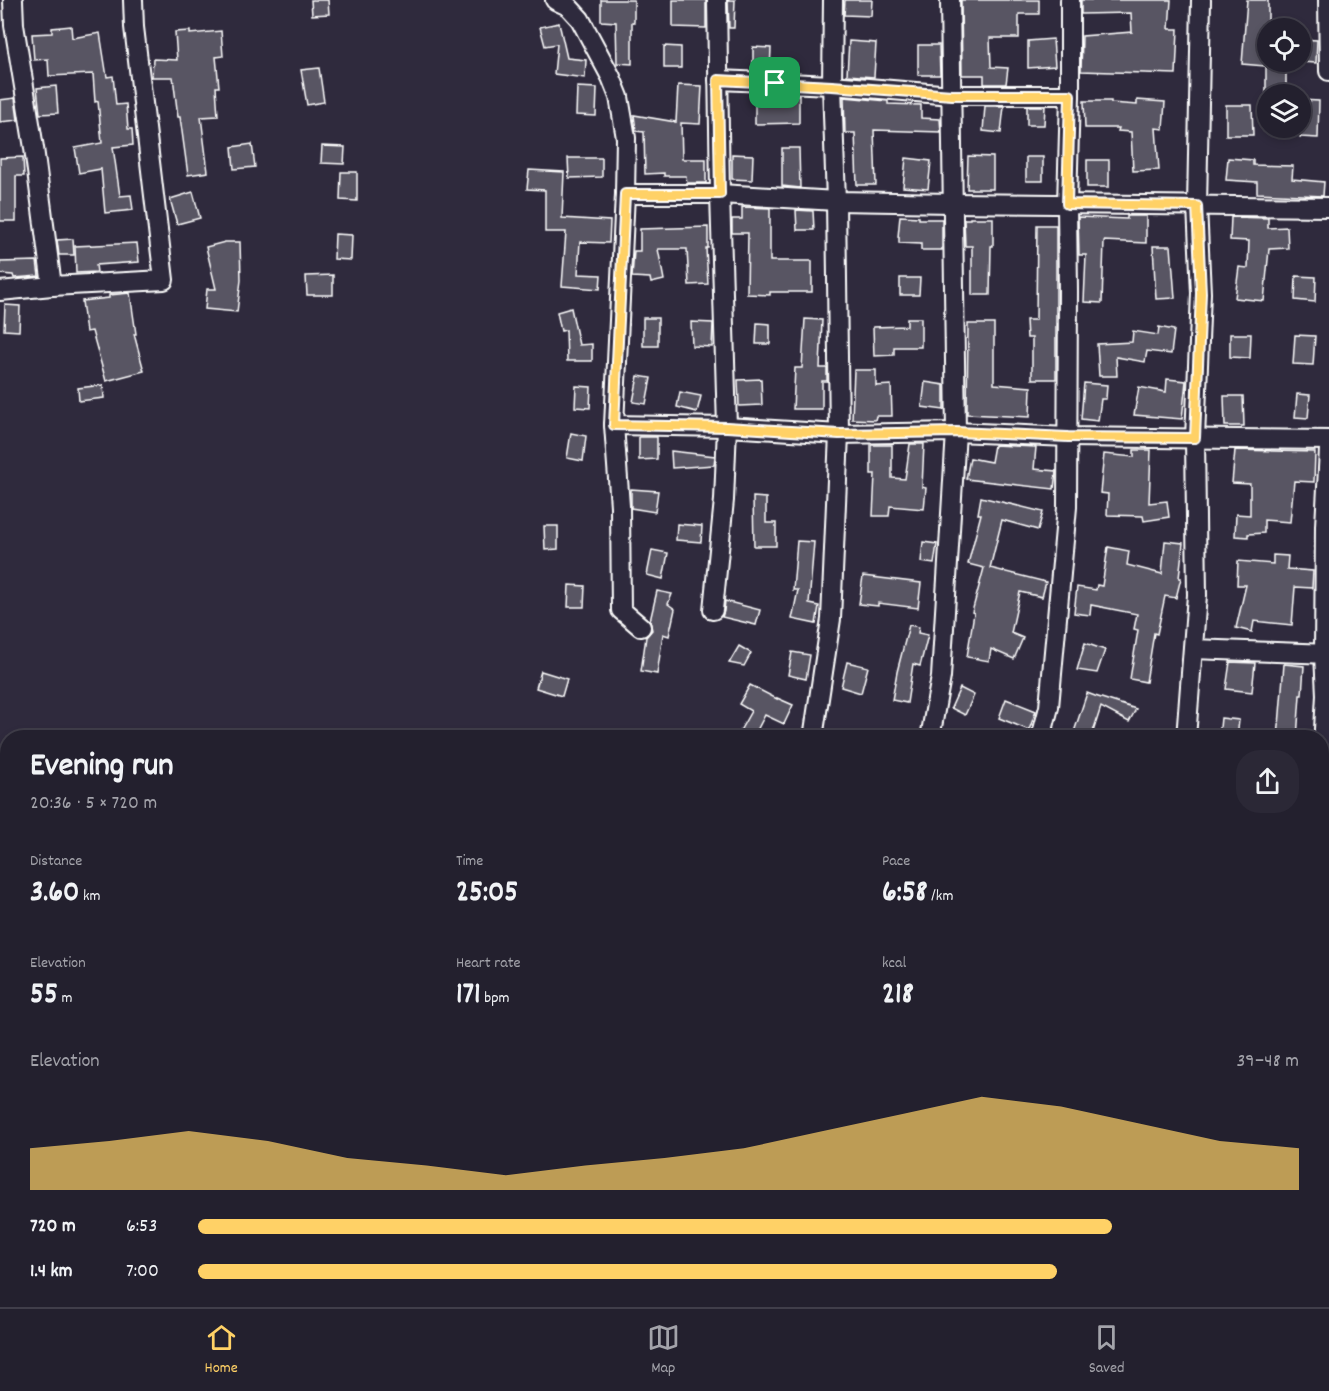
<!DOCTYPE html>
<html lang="en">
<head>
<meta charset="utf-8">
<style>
  :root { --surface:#23202e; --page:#2b2836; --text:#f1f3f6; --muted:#a3a3aa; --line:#403e4a; --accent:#ffd166 }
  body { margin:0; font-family:Dekko,sans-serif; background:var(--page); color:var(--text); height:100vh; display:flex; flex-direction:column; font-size:22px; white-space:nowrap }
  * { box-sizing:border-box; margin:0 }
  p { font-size:20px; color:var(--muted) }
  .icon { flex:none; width:33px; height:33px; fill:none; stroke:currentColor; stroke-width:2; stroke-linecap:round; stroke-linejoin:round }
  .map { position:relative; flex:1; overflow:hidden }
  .sheet { position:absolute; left:0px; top:730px; width:1329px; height:578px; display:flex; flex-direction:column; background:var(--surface); border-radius:24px 24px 0 0; box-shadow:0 3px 9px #0003,0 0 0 2px var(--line) }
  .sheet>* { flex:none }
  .fabs { position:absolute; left:1257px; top:18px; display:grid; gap:12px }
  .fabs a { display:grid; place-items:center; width:54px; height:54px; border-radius:50%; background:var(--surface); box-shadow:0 3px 9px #0003,0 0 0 2px var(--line); font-size:30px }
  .pin { position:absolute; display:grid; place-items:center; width:51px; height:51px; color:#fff; margin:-26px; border-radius:12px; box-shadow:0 3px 9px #0006 }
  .round { display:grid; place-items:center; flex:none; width:63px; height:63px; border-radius:24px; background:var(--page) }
  .summary { display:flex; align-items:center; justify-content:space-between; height:102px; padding:0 30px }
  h1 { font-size:33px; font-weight:700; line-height:45px }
  .figures { display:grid; grid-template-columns:repeat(3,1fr); gap:9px; height:102px; padding:6px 30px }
  .figures div { display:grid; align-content:center }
  .figures b { font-size:30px; font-weight:700 }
  .figures small { font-size:16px; font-weight:400 }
  .figures p { font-size:16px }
  .chart { height:168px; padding:12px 30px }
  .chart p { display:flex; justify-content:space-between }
  .chart svg { width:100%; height:108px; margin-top:6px; fill:var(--accent); opacity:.7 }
  ul { padding:0 30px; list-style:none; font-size:20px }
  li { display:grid; grid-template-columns:96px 72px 1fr; align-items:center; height:45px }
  li i { height:15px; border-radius:8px; background:var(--accent) }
  .tabs { display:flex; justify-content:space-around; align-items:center; height:84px; border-top:2px solid var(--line); background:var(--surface); font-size:16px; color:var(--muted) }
  .tabs a { display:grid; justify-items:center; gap:3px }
  .tabs .active { color:var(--accent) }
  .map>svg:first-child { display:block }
</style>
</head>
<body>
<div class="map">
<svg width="1329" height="1307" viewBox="0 0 1329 1307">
  <rect width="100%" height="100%" fill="#2f2a3d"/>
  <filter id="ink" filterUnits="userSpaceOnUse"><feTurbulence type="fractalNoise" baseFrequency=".0167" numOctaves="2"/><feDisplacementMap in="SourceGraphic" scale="12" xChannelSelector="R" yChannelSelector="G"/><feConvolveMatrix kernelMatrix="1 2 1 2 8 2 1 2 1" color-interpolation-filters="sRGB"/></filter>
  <g filter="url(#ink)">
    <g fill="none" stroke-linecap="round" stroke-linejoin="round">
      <polyline stroke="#a7a6ad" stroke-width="5" points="1247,1300 1254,1307"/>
    </g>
    <g fill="#595564" stroke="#fff" stroke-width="1.5">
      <polygon points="311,0 328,0 329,14 312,15"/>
      <polygon points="601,0 634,0 634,22 632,22 632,64 617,63 616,22 601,21"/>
      <polygon points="673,0 706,0 706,28 673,27"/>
      <polygon points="728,0 735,0 734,28 729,28"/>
      <polygon points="845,0 872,0 871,16 844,15"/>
      <polygon points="961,0 1039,0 1039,14 1019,14 1019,38 990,38 991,67 1008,68 1006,84 984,84 984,75 962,75"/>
      <polygon points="1081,0 1171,0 1169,29 1178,29 1176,74 1081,71 1082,36 1132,32 1131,13 1081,14"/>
      <polygon points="1247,0 1268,0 1268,35 1265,66 1242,64"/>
      <polygon points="559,23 567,58 586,60 585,78 554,74 557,44 545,46 540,27"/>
      <polygon points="71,26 72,38 100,33 107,77 113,76 116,105 126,104 128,129 132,129 133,145 113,147 120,196 131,195 133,210 105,213 101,169 79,173 75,148 102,143 98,101 95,102 93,74 49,76 48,59 34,60 32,34 52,33 52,28"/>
      <polygon points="190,31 190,34 221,31 223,56 216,57 219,87 216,87 218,116 201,117 208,172 188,175 180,117 178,117 173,77 152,77 153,59 177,60 175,32"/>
      <polygon points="1053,39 1055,66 1028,68 1028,41"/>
      <polygon points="1300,39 1317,40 1316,63 1300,62"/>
      <polygon points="849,41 876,43 874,77 847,75"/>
      <polygon points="918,45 939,45 940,75 918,75"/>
      <polygon points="664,46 681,47 681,68 664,68"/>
      <polygon points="753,47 771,48 770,71 753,70"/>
      <rect x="1266" y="62" width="20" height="32"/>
      <polygon points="319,68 324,102 307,105 301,70"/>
      <polygon points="678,85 702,86 700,124 681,123 682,159 706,159 706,183 687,183 686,176 664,176 664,173 645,174 644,132 636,131 634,115 676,122"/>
      <polygon points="56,86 58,113 40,114 37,88"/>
      <polygon points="577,87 597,88 596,116 576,115"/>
      <polygon points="752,93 799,95 799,123 755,124 755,98 752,98"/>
      <polygon points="844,97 888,101 888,104 921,105 921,118 940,119 941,132 874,130 876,185 857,185 855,133 845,133"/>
      <polygon points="15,98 18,120 0,122 0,100"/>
      <polygon points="1137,100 1165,102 1163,129 1156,128 1159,170 1133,171 1131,132 1118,131 1119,128 1085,128 1084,101 1111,101 1111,103 1137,105"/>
      <polygon points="1300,100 1319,101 1318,138 1300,137"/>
      <polygon points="1226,105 1252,105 1253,135 1226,135"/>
      <polygon points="985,106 1004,106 1001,133 983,131"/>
      <polygon points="1027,106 1045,106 1044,125 1027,125"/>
      <polygon points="252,144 255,167 234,169 232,147"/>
      <polygon points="322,146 345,147 344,164 321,163"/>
      <polygon points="782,148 799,148 800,188 782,186"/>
      <polygon points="732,154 753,155 752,180 732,179"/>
      <polygon points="968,156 993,157 993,189 967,189"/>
      <polygon points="23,157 24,176 16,176 16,221 0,221 0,158"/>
      <rect x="1026" y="157" width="17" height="24"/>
      <polygon points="568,158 602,158 602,177 569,178"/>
      <polygon points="906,158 931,161 928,189 903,187"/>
      <polygon points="1228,158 1253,160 1253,165 1293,166 1292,179 1324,182 1323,196 1257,193 1257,182 1226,180"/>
      <rect x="1087" y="160" width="22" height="27"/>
      <polygon points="529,170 564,172 562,218 610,221 609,243 580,242 578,274 601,275 600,289 562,286 566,232 545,232 545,190 527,189"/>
      <polygon points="341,172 357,172 357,201 340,200"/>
      <polygon points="193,192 200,218 177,224 170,199"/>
      <polygon points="742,207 770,208 770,261 812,261 812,292 770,292 770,295 747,294 748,233 732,233 732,219 742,219"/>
      <polygon points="796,210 813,211 814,230 797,230"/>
      <polygon points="900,216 919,217 919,219 942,219 942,250 921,250 921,244 899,243 899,237 898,237"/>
      <polygon points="1127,216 1146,216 1146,243 1104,241 1102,303 1084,302 1086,255 1079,255 1078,217 1127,219"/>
      <polygon points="1231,217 1268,218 1268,228 1287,227 1288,248 1269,249 1264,301 1235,298 1239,267 1248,268 1249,241 1230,240"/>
      <polygon points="970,218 993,218 993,246 991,246 990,295 972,295 972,246 965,246 964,219 970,219"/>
      <polygon points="1037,225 1056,225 1056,379 1032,379 1032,338 1027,338 1026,320 1036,320"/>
      <polygon points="708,227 708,248 706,248 708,284 689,285 687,249 658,249 664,280 651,283 650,278 632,277 634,251 640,251 640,229"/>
      <polygon points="335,234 352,235 351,260 334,259"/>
      <polygon points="73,239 74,255 59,255 57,240"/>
      <polygon points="225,242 240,242 241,280 237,312 205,309 207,289 216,289 206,247"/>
      <polygon points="137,243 139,262 96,265 97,272 76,273 75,246"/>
      <polygon points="1153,246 1171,246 1175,298 1156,299"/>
      <polygon points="37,261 39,276 14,278 13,275 0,274 0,262"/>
      <polygon points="333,275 333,295 307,295 306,276"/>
      <polygon points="1296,276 1316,277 1315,302 1295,300"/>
      <polygon points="900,278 920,278 919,295 900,295"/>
      <polygon points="130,293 136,334 134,334 144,371 106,381 92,331 86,332 82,301 109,298 109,295"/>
      <polygon points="5,305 20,306 19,331 4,330"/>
      <polygon points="571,308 579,345 592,344 592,361 567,361 566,330 561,331 557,312"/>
      <rect x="643" y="318" width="15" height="28"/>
      <polygon points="907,318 921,318 921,347 894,347 894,355 874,356 873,327 907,326"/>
      <polygon points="805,319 822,320 820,368 827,368 827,381 822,381 822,409 793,409 795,368 802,368"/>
      <polygon points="691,322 713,323 712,347 692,346"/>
      <polygon points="757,323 770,324 770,344 756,344"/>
      <polygon points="968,324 994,324 994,384 1031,387 1030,417 967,414"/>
      <polygon points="1159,327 1174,330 1171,354 1147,351 1145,362 1116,357 1117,376 1099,376 1097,344 1132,342 1133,331 1158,335"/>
      <polygon points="1230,334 1251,334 1250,358 1230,357"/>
      <polygon points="1295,335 1315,336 1313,365 1293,364"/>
      <polygon points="854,370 876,370 876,386 891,385 892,416 876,416 875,420 852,419"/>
      <polygon points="638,376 651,378 646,404 633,402"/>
      <polygon points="761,379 762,405 739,406 738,380"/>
      <polygon points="1167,379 1186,381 1182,419 1134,415 1139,387 1166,392"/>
      <polygon points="925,382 944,385 944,410 922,407"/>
      <polygon points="1084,383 1107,385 1106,399 1101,399 1098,421 1081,419"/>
      <polygon points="103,385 104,398 79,401 78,388"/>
      <polygon points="576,386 591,387 590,408 575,407"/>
      <polygon points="680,392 701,396 697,412 677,407"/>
      <polygon points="1297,394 1310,395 1308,418 1295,417"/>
      <polygon points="1224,396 1243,396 1244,426 1225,426"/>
      <polygon points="571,433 586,436 583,461 567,458"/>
      <polygon points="639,437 657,437 657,459 639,460"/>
      <polygon points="910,444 924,444 922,487 926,488 924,509 890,506 889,516 873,516 875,474 871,474 871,445 892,445 892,478 905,479"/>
      <polygon points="994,445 1036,447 1034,469 1056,471 1054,489 966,479 970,458 991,462"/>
      <polygon points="1134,450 1151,450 1149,503 1167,501 1169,517 1144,521 1143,516 1107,515 1108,494 1100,493 1104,454 1134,457"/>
      <polygon points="1235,450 1315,452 1314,482 1294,481 1290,522 1264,520 1264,533 1248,534 1248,537 1235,536 1236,514 1250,515 1250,484 1232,483"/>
      <polygon points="671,451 715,456 714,465 672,468"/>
      <polygon points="631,489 658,491 655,512 631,508"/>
      <polygon points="753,497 766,498 766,523 776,523 776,546 754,546"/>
      <polygon points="981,497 1043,512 1038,530 1002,520 990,568 1046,582 1042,597 1020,592 1011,633 1023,638 1014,659 991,649 989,661 967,657 974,613 972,612 984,568 968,564 981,514 978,514"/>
      <polygon points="677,524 702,526 701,542 676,540"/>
      <polygon points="544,526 558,526 558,549 545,550"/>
      <polygon points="797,541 814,542 809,604 819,606 816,624 792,619 798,590 793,590"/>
      <polygon points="1165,541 1183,543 1179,578 1181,578 1176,598 1165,596 1157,634 1154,633 1146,682 1130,679 1138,630 1134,629 1137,614 1091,605 1090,615 1074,613 1077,587 1096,590 1097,585 1102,586 1108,547 1129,551 1127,565 1162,574"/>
      <polygon points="923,542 937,544 934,564 921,562"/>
      <polygon points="652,550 668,553 663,579 647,575"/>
      <polygon points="1273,555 1288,556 1287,569 1313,571 1312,588 1295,587 1292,625 1254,621 1252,632 1236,628 1246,585 1237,585 1238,561 1273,564"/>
      <polygon points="863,576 921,583 918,608 878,603 878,606 859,604"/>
      <polygon points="569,585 585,586 584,607 568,607"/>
      <polygon points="657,591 672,594 668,604 675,609 669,636 663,634 657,674 641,671 646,637 652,630 650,621"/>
      <polygon points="725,601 760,610 756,625 722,617 724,611"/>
      <polygon points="909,625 919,627 918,633 928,635 920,666 913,664 907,703 892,700 897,672"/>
      <polygon points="1085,643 1105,650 1097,673 1077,670"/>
      <polygon points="739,646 751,653 744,666 729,663"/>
      <polygon points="792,652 810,655 806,679 788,675"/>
      <polygon points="847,662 868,667 861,693 841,687"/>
      <polygon points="1230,662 1255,663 1252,692 1226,689"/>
      <polygon points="1284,664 1304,666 1302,695 1300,695 1297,738 1278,738"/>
      <polygon points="541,671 567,679 562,696 536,688"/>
      <polygon points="750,685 777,699 777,698 793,705 784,724 765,715 753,738 736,738 751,711 739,704"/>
      <polygon points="960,688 974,695 965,715 951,708"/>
      <polygon points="1087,693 1095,696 1136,709 1129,722 1101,707 1091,738 1072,738"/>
      <polygon points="1006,699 1036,711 1029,730 999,718"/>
      <polygon points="1221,718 1239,720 1237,738 1219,738"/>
    </g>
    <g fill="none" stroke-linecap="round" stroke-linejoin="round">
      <defs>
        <g id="minor">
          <polyline points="13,0 14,25 34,148 52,286"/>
          <polyline points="555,0 568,6 580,19 611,77 619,97 626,138 625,194 614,425 620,506 621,610 641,627"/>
          <polyline points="1328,0 1329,71"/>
          <polyline points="718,80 832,85 952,95 1070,95"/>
          <polyline points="625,194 720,194 836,201 953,203 1329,207"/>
          <polyline points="0,291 52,286 164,280 134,27 133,0"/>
          <polyline points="614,425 727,427 839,434 956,432 1068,437 1329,440"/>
          <polyline points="713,610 724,500 727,427 720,194 717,0"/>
          <polyline points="1193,649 1329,654"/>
          <polyline points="813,738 831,619 839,434 836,201 832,85 833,0"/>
          <polyline points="930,738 941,677 956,432 950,0"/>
          <polyline points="1041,738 1049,707 1067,507 1068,291 1067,204 1070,95 1070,0"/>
          <polyline points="1186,738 1197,595 1195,438 1201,293 1197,206 1201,0"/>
          <polyline points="1322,763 1326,695 1324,654 1325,526 1329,449"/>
        </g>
      </defs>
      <use href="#minor" stroke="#fff" stroke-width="22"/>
      <use href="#minor" stroke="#2f2a3d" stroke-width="18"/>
    </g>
  </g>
  <g fill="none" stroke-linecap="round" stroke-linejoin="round" filter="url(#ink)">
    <defs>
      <polygon id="route" points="718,80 832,86 952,95 1070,95 1067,204 1197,206 1201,293 1195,438 1068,437 956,432 839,434 727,427 614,425 625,194 720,194"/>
    </defs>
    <use href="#route" stroke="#fff" stroke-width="12"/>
    <use href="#route" stroke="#ffd166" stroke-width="8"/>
  </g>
</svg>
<div class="fabs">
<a><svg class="icon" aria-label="locate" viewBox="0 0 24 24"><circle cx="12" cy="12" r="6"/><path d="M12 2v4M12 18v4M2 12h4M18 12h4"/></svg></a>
<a><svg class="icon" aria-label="layers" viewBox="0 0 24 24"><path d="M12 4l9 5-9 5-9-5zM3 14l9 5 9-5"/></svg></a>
</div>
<div class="pin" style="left:775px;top:83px;background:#1e9e55"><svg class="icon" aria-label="arrive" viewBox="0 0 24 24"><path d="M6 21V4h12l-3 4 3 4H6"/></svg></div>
<section class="sheet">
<div class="summary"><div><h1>Evening run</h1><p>20:36 · 5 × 720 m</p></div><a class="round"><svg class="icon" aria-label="share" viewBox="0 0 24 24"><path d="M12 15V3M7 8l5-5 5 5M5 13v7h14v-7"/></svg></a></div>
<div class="figures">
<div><p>Distance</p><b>3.60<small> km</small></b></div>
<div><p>Time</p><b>25:05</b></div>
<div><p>Pace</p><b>6:58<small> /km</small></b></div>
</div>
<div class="figures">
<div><p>Elevation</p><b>55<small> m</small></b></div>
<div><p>Heart rate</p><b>171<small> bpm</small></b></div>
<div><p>kcal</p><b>218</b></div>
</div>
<div class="chart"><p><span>Elevation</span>39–48 m</p>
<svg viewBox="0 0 160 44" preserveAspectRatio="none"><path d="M0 44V27L10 24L20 20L30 24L40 31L50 34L60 38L70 34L80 31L90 27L100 20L110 13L120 6L130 10L140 17L150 24L160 27V44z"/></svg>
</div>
<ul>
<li><b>720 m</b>6:53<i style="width:83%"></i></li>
<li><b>1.4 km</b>7:00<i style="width:78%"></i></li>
</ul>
</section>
</div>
<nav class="tabs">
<a class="active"><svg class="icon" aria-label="home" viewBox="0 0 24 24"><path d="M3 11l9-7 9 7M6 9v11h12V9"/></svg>Home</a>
<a><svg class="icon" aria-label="map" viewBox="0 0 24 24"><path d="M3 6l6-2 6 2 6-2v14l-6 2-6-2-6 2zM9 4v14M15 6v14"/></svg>Map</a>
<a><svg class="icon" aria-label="saved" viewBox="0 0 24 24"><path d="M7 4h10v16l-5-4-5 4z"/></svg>Saved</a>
</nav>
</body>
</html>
